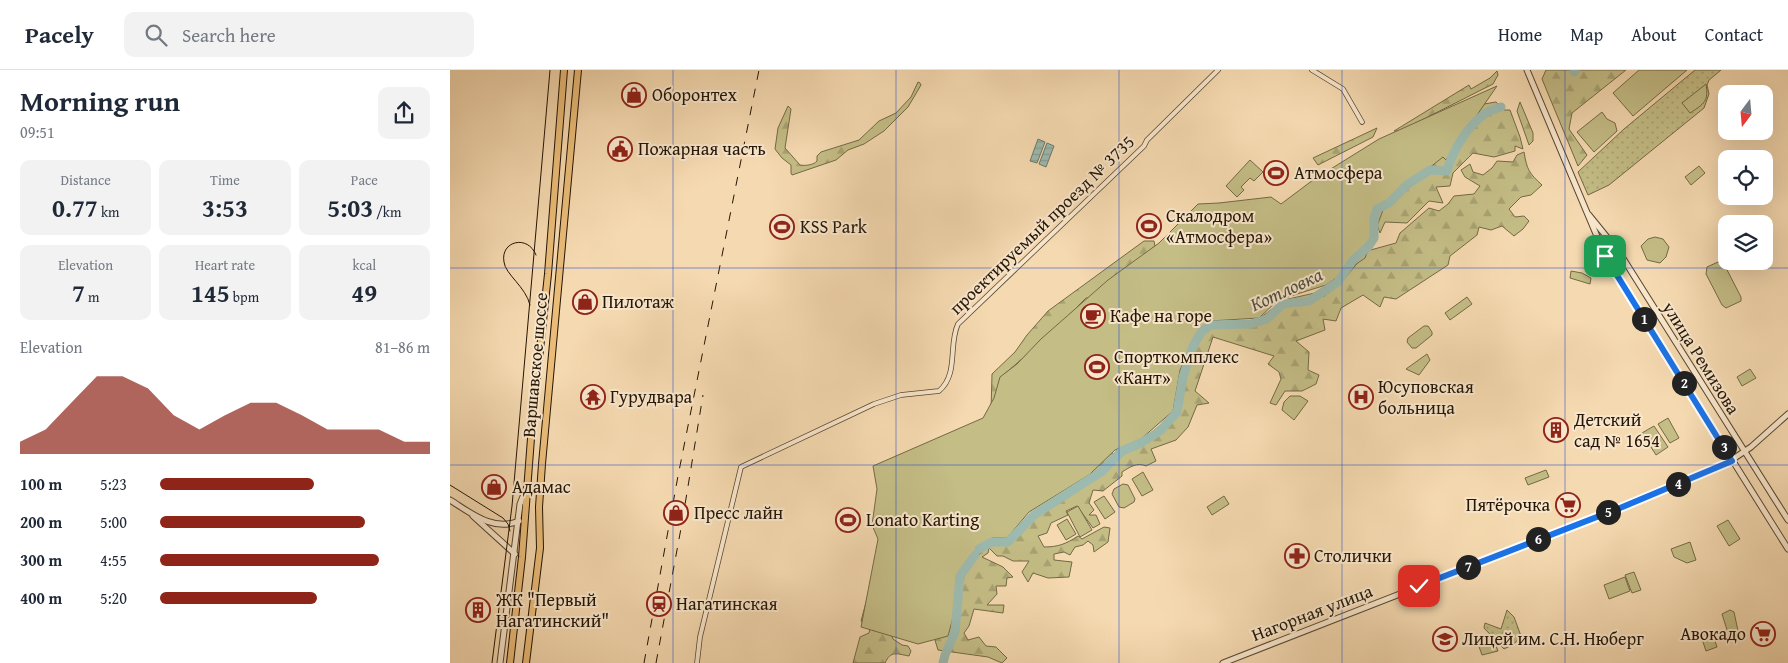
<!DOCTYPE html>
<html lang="en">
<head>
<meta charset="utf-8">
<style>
  :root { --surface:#fff; --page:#f2f2f3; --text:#1f2937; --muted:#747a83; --line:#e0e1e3; --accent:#8f2418 }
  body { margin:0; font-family:"Gentium Book Plus",serif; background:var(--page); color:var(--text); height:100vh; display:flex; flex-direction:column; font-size:19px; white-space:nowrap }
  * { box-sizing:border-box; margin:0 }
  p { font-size:16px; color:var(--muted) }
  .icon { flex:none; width:28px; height:28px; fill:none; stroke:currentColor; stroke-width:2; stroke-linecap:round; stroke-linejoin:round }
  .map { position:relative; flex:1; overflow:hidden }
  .sheet { display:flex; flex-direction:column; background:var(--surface); width:450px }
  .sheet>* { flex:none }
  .needle { width:32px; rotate:196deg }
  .fabs { position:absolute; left:1268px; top:15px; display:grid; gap:10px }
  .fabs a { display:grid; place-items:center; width:55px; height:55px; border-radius:10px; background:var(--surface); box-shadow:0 5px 20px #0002; font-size:25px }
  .pin { position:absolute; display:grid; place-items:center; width:42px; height:42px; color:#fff; margin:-21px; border-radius:10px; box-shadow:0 2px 8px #0006 }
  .km { position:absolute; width:25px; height:25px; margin:-12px; border-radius:50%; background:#222; color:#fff; font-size:14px; line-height:25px; text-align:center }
  .round { display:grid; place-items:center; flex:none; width:52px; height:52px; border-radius:10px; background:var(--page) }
  .summary { display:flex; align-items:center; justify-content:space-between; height:85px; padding:0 20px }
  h1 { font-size:28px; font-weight:700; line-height:38px }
  .stats { display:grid; grid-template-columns:repeat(3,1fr); gap:8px; height:85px; padding:5px 20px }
  .stats div { display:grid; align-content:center; border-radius:10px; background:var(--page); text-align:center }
  .stats b { font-size:25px; font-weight:700 }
  .stats small { font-size:14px; font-weight:400 }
  .stats p { font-size:14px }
  .chart { height:140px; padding:10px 20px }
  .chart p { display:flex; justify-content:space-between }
  .chart svg { width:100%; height:90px; margin-top:5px; fill:var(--accent); opacity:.7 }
  ul { padding:0 20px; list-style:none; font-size:16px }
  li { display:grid; grid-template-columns:80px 60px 1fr; align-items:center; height:38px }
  li i { height:12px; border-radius:6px; background:var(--accent) }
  header { display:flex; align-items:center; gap:30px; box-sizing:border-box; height:70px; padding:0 25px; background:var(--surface); border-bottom:1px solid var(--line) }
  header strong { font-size:24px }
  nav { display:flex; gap:28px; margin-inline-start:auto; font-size:18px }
  .search { width:350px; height:45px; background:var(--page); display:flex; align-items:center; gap:12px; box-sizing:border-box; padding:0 18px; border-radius:10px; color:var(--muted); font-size:19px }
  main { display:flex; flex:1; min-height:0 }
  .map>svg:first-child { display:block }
</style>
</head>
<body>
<header>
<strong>Pacely</strong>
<div class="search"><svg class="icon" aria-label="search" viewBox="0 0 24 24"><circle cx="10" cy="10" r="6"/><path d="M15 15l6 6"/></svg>Search here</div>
<nav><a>Home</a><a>Map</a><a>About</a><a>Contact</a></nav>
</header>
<main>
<section class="sheet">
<div class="summary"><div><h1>Morning run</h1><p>09:51</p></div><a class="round"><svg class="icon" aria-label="share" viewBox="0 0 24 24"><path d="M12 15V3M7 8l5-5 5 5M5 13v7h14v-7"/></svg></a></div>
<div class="stats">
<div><p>Distance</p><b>0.77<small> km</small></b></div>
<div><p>Time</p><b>3:53</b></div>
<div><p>Pace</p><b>5:03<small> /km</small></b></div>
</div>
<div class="stats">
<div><p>Elevation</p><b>7<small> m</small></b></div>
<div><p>Heart rate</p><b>145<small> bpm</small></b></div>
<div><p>kcal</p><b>49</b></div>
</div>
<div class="chart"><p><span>Elevation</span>81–86 m</p>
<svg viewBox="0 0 160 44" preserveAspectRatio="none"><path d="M0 44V38L10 32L20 19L30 6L40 6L50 12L60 25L70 32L80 25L90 19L100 19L110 25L120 32L130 32L140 32L150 38L160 38V44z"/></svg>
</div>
<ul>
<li><b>100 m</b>5:23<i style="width:57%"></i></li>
<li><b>200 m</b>5:00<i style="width:76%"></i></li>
<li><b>300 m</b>4:55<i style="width:81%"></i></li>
<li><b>400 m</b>5:20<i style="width:58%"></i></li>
</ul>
</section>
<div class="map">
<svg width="1338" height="593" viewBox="0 0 1338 593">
  <defs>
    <pattern id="grass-dots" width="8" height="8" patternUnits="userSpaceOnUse" patternTransform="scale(1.25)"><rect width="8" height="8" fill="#c4bd86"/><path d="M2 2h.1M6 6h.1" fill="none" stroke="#a8a272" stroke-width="1.8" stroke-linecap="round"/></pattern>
    <pattern id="forest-firs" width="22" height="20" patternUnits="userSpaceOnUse" patternTransform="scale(1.25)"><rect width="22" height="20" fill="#c4bd86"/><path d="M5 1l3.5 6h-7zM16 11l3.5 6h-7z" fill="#a8a272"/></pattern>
    <pattern id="water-rules" width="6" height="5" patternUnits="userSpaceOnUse" patternTransform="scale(1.25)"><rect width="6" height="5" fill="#9cbaaf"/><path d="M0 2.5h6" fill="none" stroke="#869f95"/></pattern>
  </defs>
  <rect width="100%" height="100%" fill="#f5d9b0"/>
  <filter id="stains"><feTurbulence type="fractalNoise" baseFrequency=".004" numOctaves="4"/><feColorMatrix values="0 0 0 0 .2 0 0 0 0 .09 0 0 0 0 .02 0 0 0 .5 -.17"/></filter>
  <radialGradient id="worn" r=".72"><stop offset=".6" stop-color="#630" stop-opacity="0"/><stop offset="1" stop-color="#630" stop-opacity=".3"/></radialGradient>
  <g fill="url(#grass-dots)" stroke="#746945">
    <polygon points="1245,0 1271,0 1259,10 1257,15 1259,24 1254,38 1159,115 1138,125 1128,102 1174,59"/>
    <polygon points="1057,540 1064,547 1071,566 1064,574 1054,579 1034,558 1035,553 1051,559"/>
  </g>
  <g fill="url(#forest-firs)" stroke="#746945">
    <polygon points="1096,0 1176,0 1122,43 1119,59 1137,85 1128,96 1092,9"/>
    <polygon points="1047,1 1048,5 1043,14 950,61 944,61 1019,15 1021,19 1040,8"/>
    <path d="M468,12L470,13L471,15L458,37L434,61L414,74L398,80L386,90L342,105L341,103V95L332,88L325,79L328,58L338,36L341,39L335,78L350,95C355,96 364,95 367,91V86L371,82L409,70L429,51L446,43L461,27Z"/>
    <polygon points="1046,32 1054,40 1060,40 1070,67 1073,79 1065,76 1065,81 1044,87 1023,83 1003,103 1000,116 986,117 993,133 979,131 957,153 935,152 930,163 924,146 935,131 1034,34"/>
    <polygon points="1070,32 1083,63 1083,71 1079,75 1067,41"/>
    <polygon points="927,58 923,67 868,95 863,88"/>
    <path d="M1074,82C1077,100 1079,103 1092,115L1081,125L1071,127L1059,139L1065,147L1074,146L1079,151L1073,159L1064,166L1052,156L1041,160L1029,157L1027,165L1000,186L998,195L946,229L934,227L930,237L913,225L891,238L886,251L873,249L875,260L846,271L859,282L858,300L869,305L866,314L852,321H835L826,335L820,333L831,309L829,302L818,294L824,286L763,267L745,321L759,333L747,335L738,357L726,370L701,379L706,391L696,396C687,392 680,397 672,402V406L653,421L643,420L639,433L644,440L639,445H646L650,454L643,458L627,436L616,441L618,445L601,453L597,463L588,466L594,477C608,477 616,474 628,466L632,469L654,457L660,458L658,472L644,482L643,475L638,471L633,475L625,477L620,485L614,482L604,484V490L622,492L619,507L598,508L583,503L578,512L572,502L579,491H563L553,486H547L539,478L538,483L532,487L553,497L563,507L557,508L556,516H546L547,524L537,535H554L553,543L524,539L519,556L514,563L518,570L529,567L536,576L546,577L557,588L552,593L538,587L488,580L484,567L504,507L542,466L557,470L598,439V434C603,429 609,426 615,422C624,416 631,406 642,404L643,399L655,383L664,384L674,371L699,365L719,347L722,335L721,328L740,274L751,258L759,254L786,252L800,253L810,248L834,230L869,222L873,227L892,212L917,181L946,173L950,163L979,138L989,141L998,134L1004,126L1024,124L1030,116L1015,107L1011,100L1020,94L1023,102L1033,105L1042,98L1047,91L1063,92L1067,85Z"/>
    <polygon points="694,171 704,171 705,176 642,228 636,228 620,244 621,247 551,307 541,341 542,304 565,282 577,265 598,241"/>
    <path d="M421,514L443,569L452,575L458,576L461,581L459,586C447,584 441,580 435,593H403L410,567L419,563L420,558L411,551Z"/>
  </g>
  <g fill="#c4bd86" stroke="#746945">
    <polygon points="1189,0 1237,0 1183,46 1163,23"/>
    <path d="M1256,14C1259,31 1254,34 1240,43L1232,33Z"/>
    <polygon points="1047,16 996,90 993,87 936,132 915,188 876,215 828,230 809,248 760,251 745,267 730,300 723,341 691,369 665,380 639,405 579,442 557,468 542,468 515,503 498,566 468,574 411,557 428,469 422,455 427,419 423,396 533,348 544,328 550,307 567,294 591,269 658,210 709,173 748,134 769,133 821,127 831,134 863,110 929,69"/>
    <polygon points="1152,42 1157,49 1165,53 1167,61 1144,82 1127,62"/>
    <polygon points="800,90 813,102 804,111 800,108 791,117 794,120 787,127 776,116"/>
    <polygon points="1249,96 1255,103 1241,115 1235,107"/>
    <polygon points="1205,167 1213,169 1219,177 1216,187 1210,193 1197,190 1191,176 1198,169"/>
    <polygon points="1268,192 1274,194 1291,227 1291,231 1276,238 1272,235 1256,204 1257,197"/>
    <polygon points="1121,201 1132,203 1141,208 1140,214 1120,208"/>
    <polygon points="1017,227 1022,234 1000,250 995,243"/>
    <polygon points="974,256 978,256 982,262 982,265 966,278 962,278 957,272 958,268"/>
    <polygon points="977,284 980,290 969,305 956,299"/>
    <polygon points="1300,299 1306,308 1292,316 1287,307"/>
    <polygon points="840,326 850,326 858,331 844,350 832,340 834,332"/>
    <polygon points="1218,348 1229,368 1220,373 1208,354"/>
    <polygon points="1204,356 1218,377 1206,385 1192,363"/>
    <polygon points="1096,400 1099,407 1078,415 1075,408"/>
    <polygon points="693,402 703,420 692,426 682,409"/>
    <polygon points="673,414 678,415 685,429 684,432 674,438 669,437 662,424 664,419"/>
    <polygon points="654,426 665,442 655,449 644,432"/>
    <polygon points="774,426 779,434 762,445 757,437"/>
    <polygon points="628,436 642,460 630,467 617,442"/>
    <polygon points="617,449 626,464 616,470 607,455"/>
    <polygon points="1278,450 1290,469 1279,476 1267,456"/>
    <polygon points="1240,472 1246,490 1237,493 1224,487 1221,479"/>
    <polygon points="1184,502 1191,520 1182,523 1175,505"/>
    <polygon points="1175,507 1180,521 1159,529 1154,515"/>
    <polygon points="1280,540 1284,542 1288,561 1281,563 1278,563 1272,544"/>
    <polygon points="1262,562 1267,577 1256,581 1251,566"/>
    <polygon points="1043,568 1048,581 1032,585 1027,571"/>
  </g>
  <g fill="url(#water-rules)" stroke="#6c786b">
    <polygon points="588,69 595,72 587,93 580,91"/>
    <polygon points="597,73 604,76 596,97 589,94"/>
  </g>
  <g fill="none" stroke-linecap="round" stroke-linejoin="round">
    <g stroke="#9cbaaf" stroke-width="9">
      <polyline points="1124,2 1125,0"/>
      <path d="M529,479L542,472H558L584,445L651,402L672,381L691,373L710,361L727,342L733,307L743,276L752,261L761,255L801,254L817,249L833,234L859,231L888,212L903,190L918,177L924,168V148L927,139L939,133L958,114L980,100L997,101C1003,80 1017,56 1036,43C1040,40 1046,39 1051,37"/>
      <polyline points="493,593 495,585 505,562 510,506 525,485"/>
    </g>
    <defs>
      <g id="minor">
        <polyline points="862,0 893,19 912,52"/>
        <path d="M247,593L250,567L291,397L424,334L451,325L489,321C509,304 498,275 508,254L694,76L697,70L768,0"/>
      </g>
      <g id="tertiary">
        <polyline points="1077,0 1157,190 1338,479"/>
        <polyline points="1139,145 1169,182 1338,450"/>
        <polyline points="1156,187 1159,180 1164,179 1169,182"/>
        <path d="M0,430C21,443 43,462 69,451"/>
        <polyline points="23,446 65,484"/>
        <polyline points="50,593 70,434 76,419"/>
        <polyline points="773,593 1170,438 1274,395 1301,377 1338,344"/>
      </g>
      <g id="primary">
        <polyline points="60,593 72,487 82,355 98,204 114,0"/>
        <polyline points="76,593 90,478 89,437 92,394 128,0"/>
      </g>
    </defs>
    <use href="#minor" stroke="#58462f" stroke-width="5.5"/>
    <use href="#tertiary" stroke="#58462f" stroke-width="7"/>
    <use href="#primary" stroke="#241504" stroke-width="8"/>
    <use href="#minor" stroke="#f8e6cc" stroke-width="4"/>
    <use href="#tertiary" stroke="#f8e6cc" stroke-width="5"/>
    <use href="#primary" stroke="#eabc78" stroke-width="6"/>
    <g stroke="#241504" stroke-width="1">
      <path d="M80,235C76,217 55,204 54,192C50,171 78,164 86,185"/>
      <polyline points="0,415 53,448 58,454 60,461"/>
      <polyline points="42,593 62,436 100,0"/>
    </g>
    <g stroke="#241504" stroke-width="1" stroke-dasharray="9 9" stroke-linecap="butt">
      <polyline points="194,593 228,406 309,0"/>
      <polyline points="206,593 232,453 253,325"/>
    </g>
  </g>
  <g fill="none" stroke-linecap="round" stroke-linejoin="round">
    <defs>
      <polyline id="route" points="969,516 1170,438 1282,391 1155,186"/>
    </defs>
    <use href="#route" stroke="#fff" stroke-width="10"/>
    <use href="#route" stroke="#1a73e8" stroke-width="6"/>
  </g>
  <path fill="none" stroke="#1d4ed8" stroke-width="1" stroke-opacity="0.55" d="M223,0V593M446,0V593M669,0V593M892,0V593M1115,0V593M0,198H1338M0,395H1338"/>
  <defs>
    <symbol id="shop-ring" viewBox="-11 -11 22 22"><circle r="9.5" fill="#f8e6cc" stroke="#8f2418" stroke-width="1.5"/><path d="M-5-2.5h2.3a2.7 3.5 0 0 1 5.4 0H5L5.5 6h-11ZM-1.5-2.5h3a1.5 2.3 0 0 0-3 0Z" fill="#8f2418"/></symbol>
    <symbol id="civic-ring" viewBox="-11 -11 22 22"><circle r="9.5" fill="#f8e6cc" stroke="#8f2418" stroke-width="1.5"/><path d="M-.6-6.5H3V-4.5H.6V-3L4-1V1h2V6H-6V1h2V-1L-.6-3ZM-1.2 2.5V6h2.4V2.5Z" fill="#8f2418"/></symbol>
    <symbol id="stadium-ring" viewBox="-11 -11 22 22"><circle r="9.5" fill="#f8e6cc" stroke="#8f2418" stroke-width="1.5"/><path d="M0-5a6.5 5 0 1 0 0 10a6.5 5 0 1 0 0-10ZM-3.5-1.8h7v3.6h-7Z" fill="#8f2418"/></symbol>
    <symbol id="cafe-ring" viewBox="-11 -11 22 22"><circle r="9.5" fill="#f8e6cc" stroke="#8f2418" stroke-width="1.5"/><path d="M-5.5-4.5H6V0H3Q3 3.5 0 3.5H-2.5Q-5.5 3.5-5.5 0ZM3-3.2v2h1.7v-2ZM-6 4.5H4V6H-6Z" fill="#8f2418"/></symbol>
    <symbol id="temple-ring" viewBox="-11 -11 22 22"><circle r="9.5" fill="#f8e6cc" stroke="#8f2418" stroke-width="1.5"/><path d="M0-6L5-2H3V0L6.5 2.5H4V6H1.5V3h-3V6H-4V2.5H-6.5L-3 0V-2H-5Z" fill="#8f2418"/></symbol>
    <symbol id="hospital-ring" viewBox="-11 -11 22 22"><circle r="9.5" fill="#f8e6cc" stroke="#8f2418" stroke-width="1.5"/><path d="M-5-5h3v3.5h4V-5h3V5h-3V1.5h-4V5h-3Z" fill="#8f2418"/></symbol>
    <symbol id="building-ring" viewBox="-11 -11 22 22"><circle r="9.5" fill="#f8e6cc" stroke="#8f2418" stroke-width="1.5"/><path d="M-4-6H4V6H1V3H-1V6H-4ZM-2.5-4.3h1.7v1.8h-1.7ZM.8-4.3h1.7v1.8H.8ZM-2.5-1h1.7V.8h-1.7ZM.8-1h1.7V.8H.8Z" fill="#8f2418"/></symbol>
    <symbol id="supermarket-ring" viewBox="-11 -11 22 22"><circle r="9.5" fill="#f8e6cc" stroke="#8f2418" stroke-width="1.5"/><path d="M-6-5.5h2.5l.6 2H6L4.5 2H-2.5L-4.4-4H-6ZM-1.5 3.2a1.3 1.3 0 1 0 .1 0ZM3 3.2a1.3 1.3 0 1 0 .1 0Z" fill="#8f2418"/></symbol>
    <symbol id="pharmacy-ring" viewBox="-11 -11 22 22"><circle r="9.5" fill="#f8e6cc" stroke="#8f2418" stroke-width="1.5"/><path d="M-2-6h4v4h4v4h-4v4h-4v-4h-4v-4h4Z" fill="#8f2418"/></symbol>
    <symbol id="station-ring" viewBox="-11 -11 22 22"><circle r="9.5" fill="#f8e6cc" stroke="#8f2418" stroke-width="1.5"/><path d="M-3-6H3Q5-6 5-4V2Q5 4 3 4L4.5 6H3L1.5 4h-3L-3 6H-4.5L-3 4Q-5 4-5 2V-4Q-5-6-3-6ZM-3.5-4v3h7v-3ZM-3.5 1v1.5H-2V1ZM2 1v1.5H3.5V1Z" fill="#8f2418"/></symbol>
    <symbol id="school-ring" viewBox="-11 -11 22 22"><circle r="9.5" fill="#f8e6cc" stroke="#8f2418" stroke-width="1.5"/><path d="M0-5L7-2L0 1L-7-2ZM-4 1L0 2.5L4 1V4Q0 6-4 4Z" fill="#8f2418"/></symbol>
  </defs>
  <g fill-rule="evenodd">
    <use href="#shop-ring" x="170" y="11" width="28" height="28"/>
    <use href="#civic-ring" x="156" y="65" width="28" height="28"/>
    <use href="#stadium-ring" x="812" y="89" width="28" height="28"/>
    <use href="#stadium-ring" x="685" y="142" width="28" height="28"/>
    <use href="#stadium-ring" x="318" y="143" width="28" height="28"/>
    <use href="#shop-ring" x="121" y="218" width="28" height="28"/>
    <use href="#cafe-ring" x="629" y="232" width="28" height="28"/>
    <use href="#stadium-ring" x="633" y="283" width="28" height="28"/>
    <use href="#temple-ring" x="129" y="313" width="28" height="28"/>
    <use href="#hospital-ring" x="897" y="313" width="28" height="28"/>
    <use href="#building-ring" x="1092" y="346" width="28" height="28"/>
    <use href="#shop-ring" x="30" y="403" width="28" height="28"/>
    <use href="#supermarket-ring" x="1104" y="421" width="28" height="28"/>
    <use href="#shop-ring" x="212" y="429" width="28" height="28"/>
    <use href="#stadium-ring" x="384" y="436" width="28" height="28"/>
    <use href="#pharmacy-ring" x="833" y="472" width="28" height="28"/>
    <use href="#station-ring" x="195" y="520" width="28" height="28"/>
    <use href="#building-ring" x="14" y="526" width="28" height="28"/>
    <use href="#supermarket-ring" x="1299" y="550" width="28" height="28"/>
    <use href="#school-ring" x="981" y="555" width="28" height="28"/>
  </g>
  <g text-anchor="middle" stroke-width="4" stroke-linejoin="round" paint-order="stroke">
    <g font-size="18" fill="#241504" stroke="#f8e6cc" text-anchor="start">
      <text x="202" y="31">Оборонтех</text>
      <text x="188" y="85">Пожарная часть</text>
      <text x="844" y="109">Атмосфера</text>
      <text x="716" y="152">Скалодром<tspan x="716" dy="21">«Атмосфера»</tspan></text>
      <text x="350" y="163">KSS Park</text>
      <text x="152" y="238">Пилотаж</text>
      <text x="660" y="252">Кафе на горе</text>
      <text x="664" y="293">Спорткомплекс<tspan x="664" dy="21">«Кант»</tspan></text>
      <text x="928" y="323">Юсуповская<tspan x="928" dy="21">больница</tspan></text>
      <text x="160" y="333">Гурудвара</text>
      <text x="1124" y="356">Детский<tspan x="1124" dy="21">сад № 1654</tspan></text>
      <text x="62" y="423">Адамас</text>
      <text x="1100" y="441" text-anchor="end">Пятёрочка</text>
      <text x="244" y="449">Пресс лайн</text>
      <text x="416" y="456">Lonato Karting</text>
      <text x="864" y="492">Столички</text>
      <text x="46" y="536">ЖК "Первый<tspan x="46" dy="21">Нагатинский"</tspan></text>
      <text x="226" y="540">Нагатинская</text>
      <text x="1296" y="570" text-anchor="end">Авокадо</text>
      <text x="1012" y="575">Лицей им. С.Н. Нюберг</text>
    </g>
    <g font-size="18" fill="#241504" stroke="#f8e6cc">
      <text transform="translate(592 155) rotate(-44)" y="6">проектируемый проезд № 3735</text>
      <text transform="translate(1251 288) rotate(58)" y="6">улица Ремизова</text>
      <text transform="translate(85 295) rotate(-85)" y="6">Варшавское шоссе</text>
      <text transform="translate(862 543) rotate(-21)" y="6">Нагорная улица</text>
    </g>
    <g font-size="19" font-style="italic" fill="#4e4f40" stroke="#f8e6cc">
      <text transform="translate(836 219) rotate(-25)" y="7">Котловка</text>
    </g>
  </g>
  <rect width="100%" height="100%" filter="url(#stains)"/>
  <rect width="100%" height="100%" fill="url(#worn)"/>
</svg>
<div class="fabs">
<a><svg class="needle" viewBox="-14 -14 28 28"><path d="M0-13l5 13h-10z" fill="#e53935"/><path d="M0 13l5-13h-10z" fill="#747a83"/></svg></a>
<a><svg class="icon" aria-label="locate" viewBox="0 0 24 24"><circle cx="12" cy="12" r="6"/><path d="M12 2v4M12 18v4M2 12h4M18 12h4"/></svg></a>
<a><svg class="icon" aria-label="layers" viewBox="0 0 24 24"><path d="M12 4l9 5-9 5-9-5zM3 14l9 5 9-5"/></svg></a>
</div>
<div class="pin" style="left:1155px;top:186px;background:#1e9e55"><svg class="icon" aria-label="arrive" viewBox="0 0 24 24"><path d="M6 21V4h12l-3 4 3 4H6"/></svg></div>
<div class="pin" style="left:969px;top:516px;background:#d93025"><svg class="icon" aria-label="check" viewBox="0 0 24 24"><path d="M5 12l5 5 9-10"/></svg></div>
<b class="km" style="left:1194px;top:249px">1</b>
<b class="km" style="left:1234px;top:313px">2</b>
<b class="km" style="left:1274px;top:377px">3</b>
<b class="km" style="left:1228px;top:414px">4</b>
<b class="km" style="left:1158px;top:442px">5</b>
<b class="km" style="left:1088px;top:469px">6</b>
<b class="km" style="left:1018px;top:497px">7</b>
</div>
</main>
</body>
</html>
